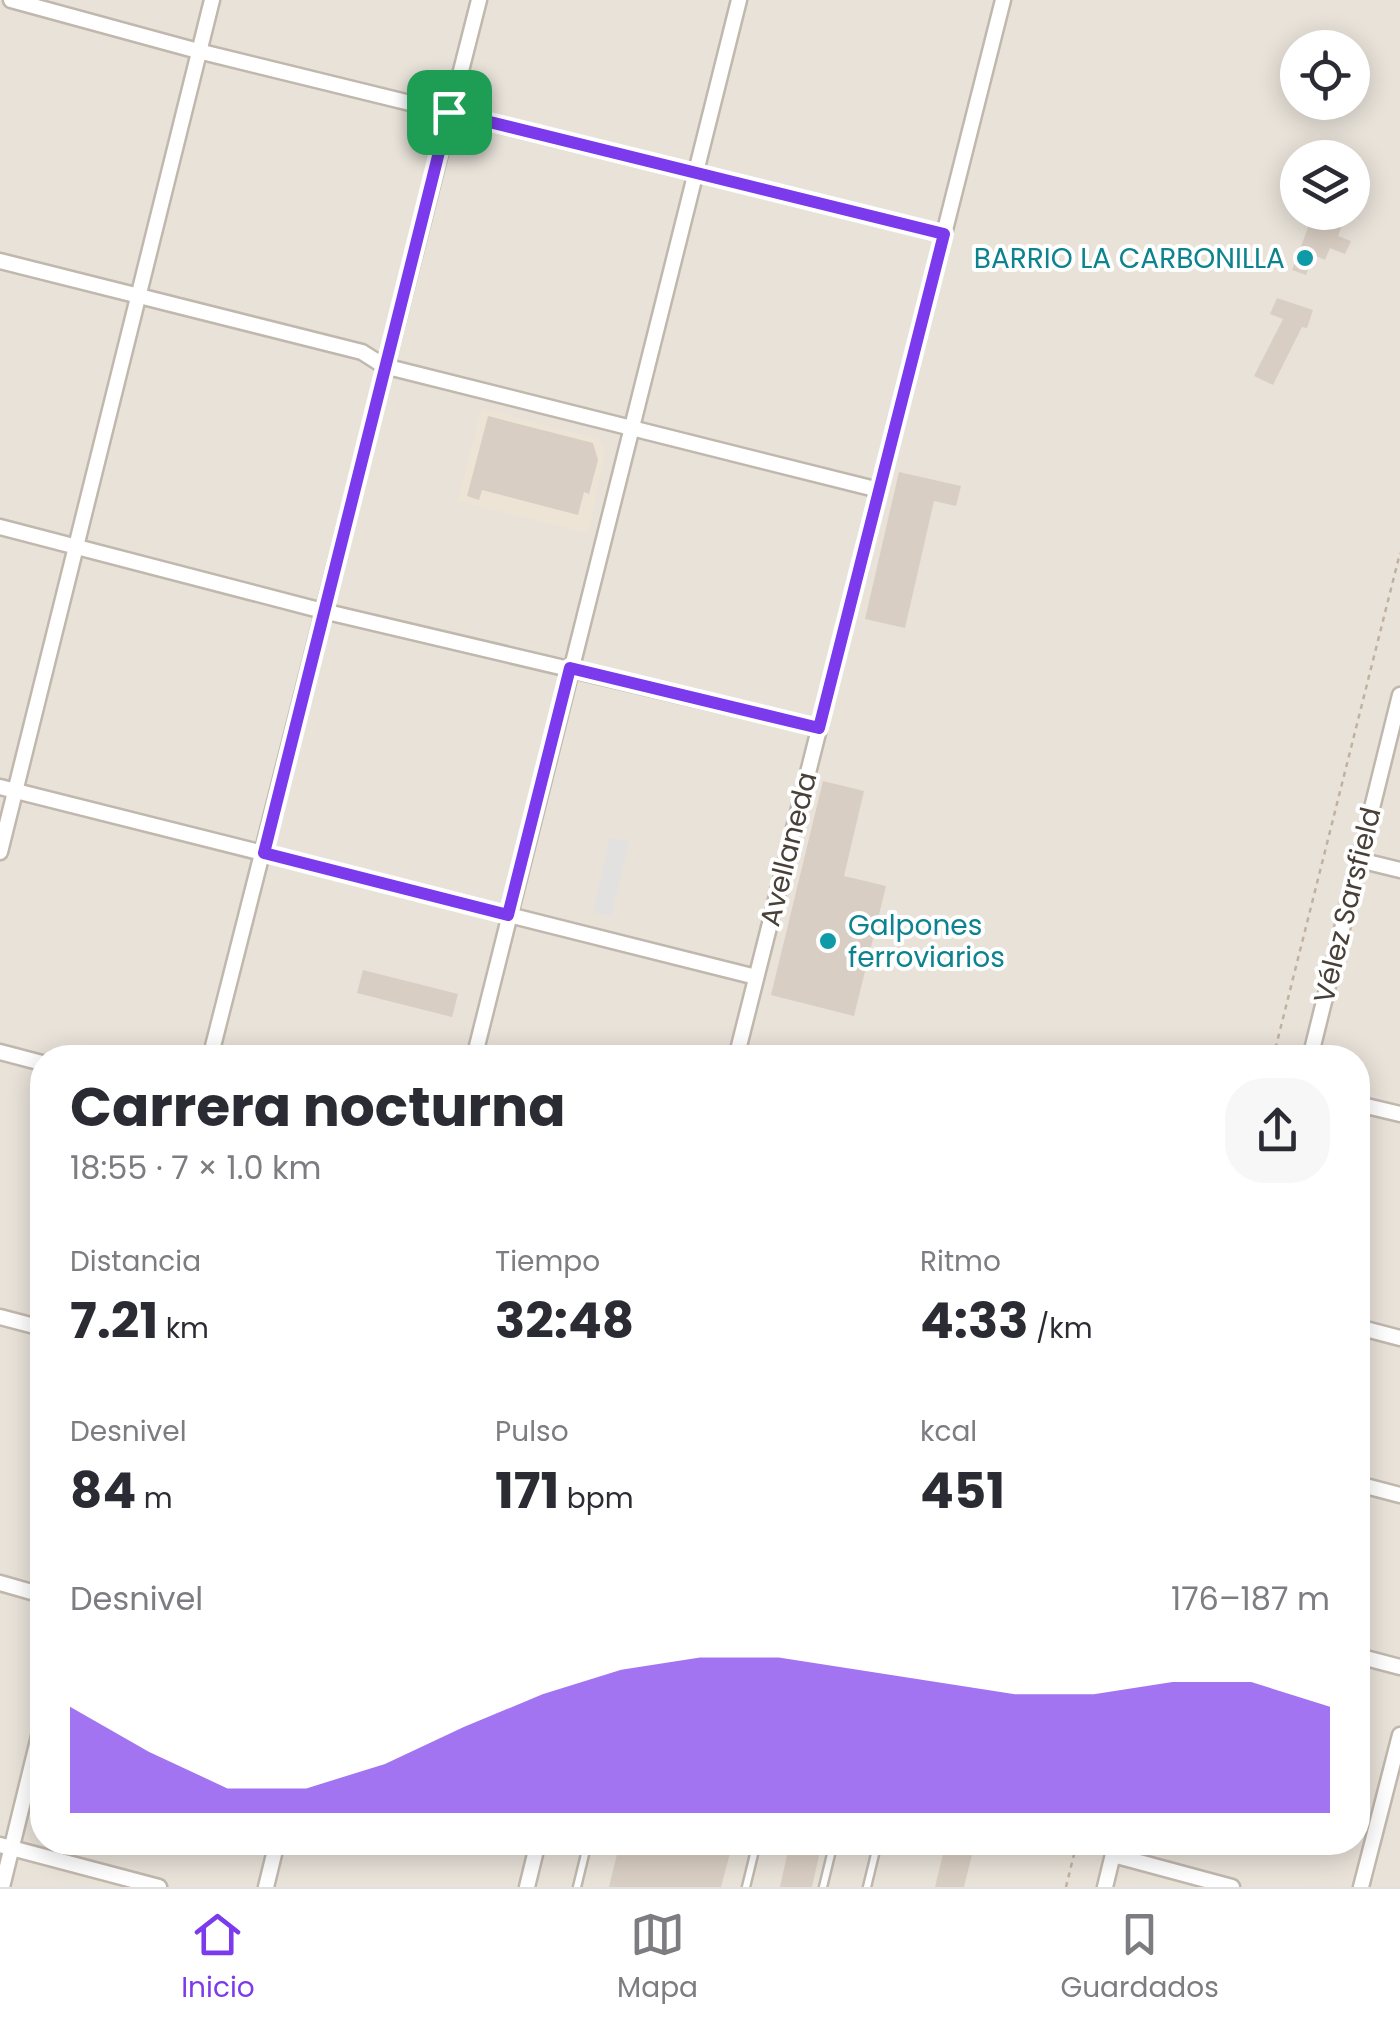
<!DOCTYPE html>
<html lang="es">
<head>
<meta charset="utf-8">
<style>
  :root { --surface:#fff; --page:#f7f7f7; --text:#2b2b33; --muted:#7c7c81; --line:#e1e1e2; --accent:#7c3aed }
  body { margin:0; font-family:Poppins,sans-serif; background:var(--page); color:var(--text); height:100vh; display:flex; flex-direction:column; font-size:38px; white-space:nowrap }
  * { box-sizing:border-box; margin:0 }
  p { font-size:32px; color:var(--muted) }
  .icon { flex:none; width:55px; height:55px; fill:none; stroke:currentColor; stroke-width:2; stroke-linecap:round; stroke-linejoin:round }
  .map { position:relative; flex:1; overflow:hidden }
  .side { position:absolute; left:30px; top:1045px; width:1340px; height:810px; display:flex; flex-direction:column; background:var(--surface); border-radius:40px; box-shadow:0 5px 25px #0003 }
  .side>* { flex:none }
  .controls { position:absolute; left:1280px; top:30px; display:grid; gap:20px }
  .controls a { display:grid; place-items:center; width:90px; height:90px; border-radius:50%; background:var(--surface); box-shadow:0 5px 25px #0003; font-size:50px }
  .pin { position:absolute; display:grid; place-items:center; width:85px; height:85px; color:#fff; margin:-42px; border-radius:20px; box-shadow:0 5px 15px #0006 }
  .round { display:grid; place-items:center; flex:none; width:105px; height:105px; border-radius:40px; background:var(--page) }
  .overview { display:flex; align-items:center; justify-content:space-between; height:170px; padding:0 40px }
  h1 { font-size:55px; font-weight:700; line-height:75px }
  .figures { display:grid; grid-template-columns:repeat(3,1fr); gap:15px; height:170px; padding:10px 40px }
  .figures div { display:grid; align-content:center }
  .figures b { font-size:50px; font-weight:700 }
  .figures small { font-size:28px; font-weight:400 }
  .figures p { font-size:28px }
  .chart { height:280px; padding:20px 40px }
  .chart p { display:flex; justify-content:space-between }
  .chart svg { width:100%; height:180px; margin-top:10px; fill:var(--accent); opacity:.7 }
  .menu { display:flex; justify-content:space-around; align-items:center; height:140px; border-top:2px solid var(--line); background:var(--surface); font-size:28px; color:var(--muted) }
  .menu a { display:grid; justify-items:center; gap:5px }
  .menu .active { color:var(--accent) }
  .map>svg:first-child { display:block }
</style>
</head>
<body>
<div class="map">
<svg width="1400" height="1887" viewBox="0 0 1400 1887">
  <rect width="100%" height="100%" fill="#f5f0ea"/>
  <path fill="#e8e2d9" fill-rule="evenodd" d="M0,0H1400V1887H0ZM1298,48H1352V102H1298ZM1298,158H1352V212H1298ZM42,1058H1358V1842H42Z"/>
  <polygon fill="#ede4d5" points="482,408 599,439 605,451 588,533 458,501"/>
  <polygon fill="#e3e1df" points="610,837 629,842 611,917 593,912"/>
  <g fill="#d9cec3">
    <polygon points="1314,212 1333,212 1345,217 1338,236 1351,241 1345,254 1330,248 1325,260 1314,255 1306,275 1292,270"/>
    <polygon points="1277,298 1313,310 1307,328 1302,327 1273,385 1254,376 1283,319 1270,314"/>
    <polygon points="488,416 593,443 598,460 589,494 584,492 578,515 482,490 479,500 467,496"/>
    <polygon points="899,472 961,486 956,506 934,501 905,628 865,619"/>
    <polygon points="823,781 864,791 844,876 886,886 854,1016 771,995"/>
    <polygon points="363,970 458,994 452,1017 357,993"/>
    <polygon points="620,1842 733,1842 721,1887 609,1887"/>
    <polygon points="790,1842 822,1842 812,1887 780,1887"/>
    <polygon points="946,1842 975,1842 964,1887 935,1887"/>
  </g>
  <g fill="none" stroke-linecap="round" stroke-linejoin="round">
    <defs>
      <g id="lane">
        <polyline points="577,1887 588,1842"/>
        <polyline points="746,1887 757,1842"/>
        <polyline points="823,1887 834,1842"/>
        <polyline points="867,1887 878,1842"/>
      </g>
      <g id="street">
        <polyline points="11,0 198,51 944,234"/>
        <polyline points="0,261 362,352 384,366 879,490"/>
        <polyline points="0,527 323,611 819,728"/>
        <polyline points="0,787 756,977"/>
        <polyline points="0,852 212,0"/>
        <polyline points="1359,860 1400,870"/>
        <polyline points="0,1052 42,1063"/>
        <polyline points="210,1058 479,0"/>
        <polyline points="474,1058 739,0"/>
        <polyline points="736,1058 1003,0"/>
        <polyline points="1310,1058 1400,695"/>
        <polyline points="1358,1104 1400,1114"/>
        <polyline points="0,1317 42,1328"/>
        <polyline points="1358,1327 1400,1338"/>
        <polyline points="1358,1484 1400,1495"/>
        <polyline points="0,1583 42,1595"/>
        <polyline points="1358,1656 1400,1667"/>
        <polyline points="0,1845 159,1887"/>
        <polyline points="1113,1855 1232,1887"/>
        <polyline points="2,1887 42,1724"/>
        <polyline points="266,1887 277,1842"/>
        <polyline points="527,1887 538,1842"/>
        <polyline points="1105,1887 1116,1842"/>
        <polyline points="1361,1887 1400,1735"/>
      </g>
    </defs>
    <use href="#lane" stroke="#c0b7ad" stroke-width="11"/>
    <use href="#street" stroke="#c0b7ad" stroke-width="19"/>
    <g stroke="#c1b19f" stroke-width="2.5" stroke-dasharray="5 5" stroke-linecap="butt">
      <polyline points="1273,1058 1400,553"/>
      <polyline points="1066,1887 1077,1842"/>
    </g>
    <use href="#lane" stroke="#fff" stroke-width="6"/>
    <use href="#street" stroke="#fff" stroke-width="14"/>
  </g>
  <g fill="none" stroke-linecap="round" stroke-linejoin="round">
    <defs>
      <polygon id="route" points="449,112 944,234 819,728 570,668 508,915 264,853"/>
    </defs>
    <use href="#route" stroke="#fff" stroke-width="20"/>
    <use href="#route" stroke="#7c3aed" stroke-width="12"/>
  </g>
  <g fill="#0f9aa8" stroke="#fff" stroke-width="4">
    <circle cx="1305" cy="258" r="10"/>
    <circle cx="828" cy="941" r="10"/>
  </g>
  <g text-anchor="middle" stroke-width="8" stroke-linejoin="round" paint-order="stroke">
    <g font-size="28" fill="#0d838f" stroke="#fff" text-anchor="end">
      <text x="1285" y="268">BARRIO LA CARBONILLA</text>
      <text x="848" y="935" text-anchor="start">Galpones<tspan x="848" dy="32">ferroviarios</tspan></text>
    </g>
    <g font-size="28" fill="#494038" stroke="#fff">
      <text transform="translate(788 849) rotate(-76)" y="10">Avellaneda</text>
      <text transform="translate(1347 905) rotate(-76)" y="10">Vélez Sarsfield</text>
    </g>
  </g>
</svg>
<div class="controls">
<a><svg class="icon" aria-label="locate" viewBox="0 0 24 24"><circle cx="12" cy="12" r="6"/><path d="M12 2v4M12 18v4M2 12h4M18 12h4"/></svg></a>
<a><svg class="icon" aria-label="layers" viewBox="0 0 24 24"><path d="M12 4l9 5-9 5-9-5zM3 14l9 5 9-5"/></svg></a>
</div>
<div class="pin" style="left:449px;top:112px;background:#1e9e55"><svg class="icon" aria-label="arrive" viewBox="0 0 24 24"><path d="M6 21V4h12l-3 4 3 4H6"/></svg></div>
<section class="side">
<div class="overview"><div><h1>Carrera nocturna</h1><p>18:55 · 7 × 1.0 km</p></div><a class="round"><svg class="icon" aria-label="share" viewBox="0 0 24 24"><path d="M12 15V3M7 8l5-5 5 5M5 13v7h14v-7"/></svg></a></div>
<div class="figures">
<div><p>Distancia</p><b>7.21<small> km</small></b></div>
<div><p>Tiempo</p><b>32:48</b></div>
<div><p>Ritmo</p><b>4:33<small> /km</small></b></div>
</div>
<div class="figures">
<div><p>Desnivel</p><b>84<small> m</small></b></div>
<div><p>Pulso</p><b>171<small> bpm</small></b></div>
<div><p>kcal</p><b>451</b></div>
</div>
<div class="chart"><p><span>Desnivel</span>176–187 m</p>
<svg viewBox="0 0 160 44" preserveAspectRatio="none"><path d="M0 44V18L10 29L20 38L30 38L40 32L50 23L60 15L70 9L80 6L90 6L100 9L110 12L120 15L130 15L140 12L150 12L160 18V44z"/></svg>
</div>
</section>
</div>
<nav class="menu">
<a class="active"><svg class="icon" aria-label="home" viewBox="0 0 24 24"><path d="M3 11l9-7 9 7M6 9v11h12V9"/></svg>Inicio</a>
<a><svg class="icon" aria-label="map" viewBox="0 0 24 24"><path d="M3 6l6-2 6 2 6-2v14l-6 2-6-2-6 2zM9 4v14M15 6v14"/></svg>Mapa</a>
<a><svg class="icon" aria-label="saved" viewBox="0 0 24 24"><path d="M7 4h10v16l-5-4-5 4z"/></svg>Guardados</a>
</nav>
</body>
</html>
